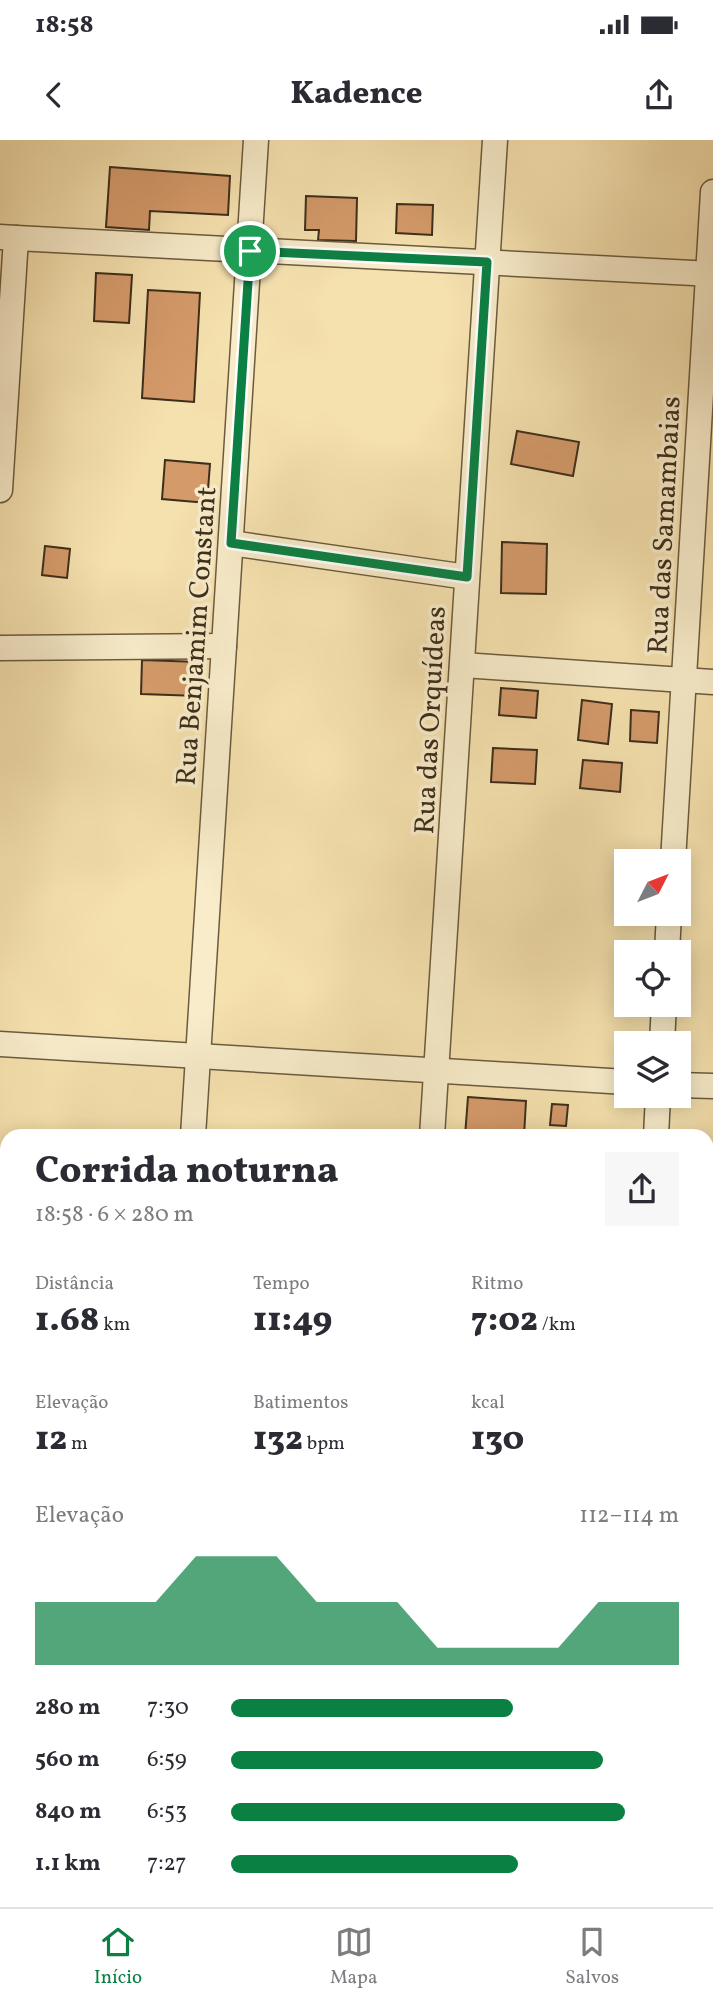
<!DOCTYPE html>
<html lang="pt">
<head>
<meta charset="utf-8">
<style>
  :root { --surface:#fff; --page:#f7f7f7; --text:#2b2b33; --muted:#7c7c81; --line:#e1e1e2; --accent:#0b8043 }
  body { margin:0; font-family:Vollkorn,serif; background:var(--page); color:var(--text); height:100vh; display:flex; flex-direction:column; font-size:26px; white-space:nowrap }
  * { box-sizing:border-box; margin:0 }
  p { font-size:23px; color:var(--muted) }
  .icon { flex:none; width:38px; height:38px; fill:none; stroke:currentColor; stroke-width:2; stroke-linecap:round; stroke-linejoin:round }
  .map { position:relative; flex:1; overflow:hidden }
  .details { position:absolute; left:0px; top:989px; width:714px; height:779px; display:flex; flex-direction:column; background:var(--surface); border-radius:21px 21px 0 0; box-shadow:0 4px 18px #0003 }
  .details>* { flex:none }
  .needle { width:46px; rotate:48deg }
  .controls { position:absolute; left:614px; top:709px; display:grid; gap:14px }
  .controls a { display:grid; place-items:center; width:77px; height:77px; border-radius:0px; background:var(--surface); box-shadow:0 4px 18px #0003; font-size:35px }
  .pin { position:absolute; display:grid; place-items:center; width:60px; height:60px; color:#fff; margin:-30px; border:4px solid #fff; border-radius:50%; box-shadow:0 2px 7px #0007 }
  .round { display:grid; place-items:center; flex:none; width:74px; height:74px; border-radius:0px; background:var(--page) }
  .overview { display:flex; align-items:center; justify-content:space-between; height:119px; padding:0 35px }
  h1 { font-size:38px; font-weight:800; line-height:52px }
  .figures { display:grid; grid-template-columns:repeat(3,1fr); gap:10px; height:119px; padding:7px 35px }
  .figures div { display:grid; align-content:center }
  .figures b { font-size:35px; font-weight:800 }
  .figures small { font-size:19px; font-weight:400 }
  .figures p { font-size:19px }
  .chart { height:196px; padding:14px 35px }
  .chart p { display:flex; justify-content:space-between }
  .chart svg { width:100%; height:126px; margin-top:7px; fill:var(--accent); opacity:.7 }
  ul { padding:0 35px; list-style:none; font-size:23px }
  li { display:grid; grid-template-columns:112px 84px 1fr; align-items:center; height:52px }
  li i { height:18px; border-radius:9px; background:var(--accent) }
  .status { display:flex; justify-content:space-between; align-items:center; height:49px; padding:0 35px; background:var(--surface); direction:ltr }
  .status svg { height:19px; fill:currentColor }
  header { display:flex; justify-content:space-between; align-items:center; height:91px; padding:0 35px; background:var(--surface); font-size:32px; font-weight:800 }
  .dock { display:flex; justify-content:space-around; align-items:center; height:98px; border-top:2px solid var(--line); background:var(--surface); font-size:19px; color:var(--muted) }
  .dock a { display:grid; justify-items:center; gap:4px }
  .dock .on { color:var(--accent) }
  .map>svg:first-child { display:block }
</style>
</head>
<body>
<div class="status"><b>18:58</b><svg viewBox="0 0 49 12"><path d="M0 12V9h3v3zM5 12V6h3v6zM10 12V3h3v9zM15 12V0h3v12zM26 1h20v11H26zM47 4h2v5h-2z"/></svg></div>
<header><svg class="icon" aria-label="back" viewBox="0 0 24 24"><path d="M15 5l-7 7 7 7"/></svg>Kadence<svg class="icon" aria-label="share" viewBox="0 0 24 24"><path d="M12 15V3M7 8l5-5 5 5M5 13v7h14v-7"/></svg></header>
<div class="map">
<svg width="713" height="1767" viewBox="0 0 713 1767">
  <rect width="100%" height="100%" fill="#f5e1ae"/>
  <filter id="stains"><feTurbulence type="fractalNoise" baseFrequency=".00286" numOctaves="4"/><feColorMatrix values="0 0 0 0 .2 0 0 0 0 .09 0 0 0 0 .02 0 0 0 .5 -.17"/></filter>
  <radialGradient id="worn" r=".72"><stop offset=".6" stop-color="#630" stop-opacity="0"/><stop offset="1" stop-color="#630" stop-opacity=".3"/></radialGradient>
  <g fill="#d49a6a" stroke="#3d2e1c" stroke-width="2">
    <polygon points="110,27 230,36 228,75 150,71 149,90 106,87"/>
    <polygon points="306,56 357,58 356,101 318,100 319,90 305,90"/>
    <polygon points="397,64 433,65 432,95 396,93"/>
    <polygon points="96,133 132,135 129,183 94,181"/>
    <polygon points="148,150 200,153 194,262 142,258"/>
    <polygon points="517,291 579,302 573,336 511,324"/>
    <polygon points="165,320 210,324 207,363 162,359"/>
    <polygon points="502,402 547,404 546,454 501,453"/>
    <polygon points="45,406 70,409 67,438 42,435"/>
    <polygon points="142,520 200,522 199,556 141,554"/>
    <polygon points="501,548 538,551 536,578 499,575"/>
    <polygon points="582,560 612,564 608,604 578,600"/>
    <polygon points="631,570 659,572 657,603 630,601"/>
    <polygon points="493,608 537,610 535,644 491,642"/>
    <polygon points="583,620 622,623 620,652 580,648"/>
    <polygon points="468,957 526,961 524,996 465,996"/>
    <polygon points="552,964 568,965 566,986 550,985"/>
    <polygon points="0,1331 7,1332 7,1370 0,1370"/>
    <polygon points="65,1760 105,1760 105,1767 64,1767"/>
  </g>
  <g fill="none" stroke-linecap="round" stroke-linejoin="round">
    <defs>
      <g id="minor">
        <polyline points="0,97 16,98 0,350"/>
        <polyline points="16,98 713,134"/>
        <polyline points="231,403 467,437"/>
        <polyline points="0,508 224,506"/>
        <polyline points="463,525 713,542"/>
        <polyline points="673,721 713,52"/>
        <polyline points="667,812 669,774"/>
        <polyline points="662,903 664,864"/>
        <polyline points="0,904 626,942"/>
        <polyline points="679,945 713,946"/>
        <polyline points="193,996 256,0"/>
        <polyline points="432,996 495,0"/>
        <polyline points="656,996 658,956"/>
        <polyline points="0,1307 7,1308"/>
        <polyline points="707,1356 713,1357"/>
        <polyline points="0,1711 7,1712"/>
        <polyline points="593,1760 713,1763"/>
        <polyline points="142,1767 142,1760"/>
        <polyline points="384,1767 385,1760"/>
      </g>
    </defs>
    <use href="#minor" stroke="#6b5b40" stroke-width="27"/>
    <use href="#minor" stroke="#f8ecca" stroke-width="24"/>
  </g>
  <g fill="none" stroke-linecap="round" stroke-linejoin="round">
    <defs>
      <polygon id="route" points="250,111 487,122 467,437 231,403"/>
    </defs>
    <use href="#route" stroke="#fff" stroke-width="14"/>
    <use href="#route" stroke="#0b8043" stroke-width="9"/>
  </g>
  <g text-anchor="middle" stroke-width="7" stroke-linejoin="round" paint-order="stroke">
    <g font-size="28" fill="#3d2e1c" stroke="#f8ecca">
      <text transform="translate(663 385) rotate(-87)" y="10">Rua das Samambaias</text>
      <text transform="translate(195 496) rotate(-86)" y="10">Rua Benjamim Constant</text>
      <text transform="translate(429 580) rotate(-87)" y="10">Rua das Orquídeas</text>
    </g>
  </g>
  <rect width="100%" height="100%" filter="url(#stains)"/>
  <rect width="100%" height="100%" fill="url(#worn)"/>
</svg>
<div class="controls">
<a><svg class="needle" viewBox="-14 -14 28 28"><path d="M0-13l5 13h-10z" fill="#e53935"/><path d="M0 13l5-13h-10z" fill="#7c7c81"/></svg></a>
<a><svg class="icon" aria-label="locate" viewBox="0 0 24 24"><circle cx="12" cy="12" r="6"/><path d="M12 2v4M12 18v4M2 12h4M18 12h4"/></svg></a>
<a><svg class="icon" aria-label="layers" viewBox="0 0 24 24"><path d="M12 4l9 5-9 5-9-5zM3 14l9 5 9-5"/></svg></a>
</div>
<div class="pin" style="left:250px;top:111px;background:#1e9e55"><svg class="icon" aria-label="arrive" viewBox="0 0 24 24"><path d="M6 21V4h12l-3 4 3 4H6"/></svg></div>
<section class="details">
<div class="overview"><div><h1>Corrida noturna</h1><p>18:58 · 6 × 280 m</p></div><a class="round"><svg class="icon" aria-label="share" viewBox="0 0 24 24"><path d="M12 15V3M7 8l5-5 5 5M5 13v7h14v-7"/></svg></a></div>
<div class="figures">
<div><p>Distância</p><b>1.68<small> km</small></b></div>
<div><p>Tempo</p><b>11:49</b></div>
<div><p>Ritmo</p><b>7:02<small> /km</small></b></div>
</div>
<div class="figures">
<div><p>Elevação</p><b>12<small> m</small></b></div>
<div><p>Batimentos</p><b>132<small> bpm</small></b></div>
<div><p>kcal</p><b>130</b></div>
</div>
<div class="chart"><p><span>Elevação</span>112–114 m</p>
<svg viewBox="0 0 160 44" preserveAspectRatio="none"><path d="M0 44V22L10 22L20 22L30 22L40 6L50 6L60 6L70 22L80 22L90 22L100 38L110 38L120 38L130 38L140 22L150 22L160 22V44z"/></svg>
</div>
<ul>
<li><b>280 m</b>7:30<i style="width:63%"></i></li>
<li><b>560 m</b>6:59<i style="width:83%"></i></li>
<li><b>840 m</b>6:53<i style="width:88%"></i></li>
<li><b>1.1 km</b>7:27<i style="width:64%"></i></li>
</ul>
</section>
</div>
<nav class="dock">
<a class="on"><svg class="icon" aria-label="home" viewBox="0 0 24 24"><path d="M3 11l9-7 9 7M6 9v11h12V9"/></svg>Início</a>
<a><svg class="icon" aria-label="map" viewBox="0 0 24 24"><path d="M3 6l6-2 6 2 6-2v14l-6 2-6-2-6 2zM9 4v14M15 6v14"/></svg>Mapa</a>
<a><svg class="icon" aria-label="saved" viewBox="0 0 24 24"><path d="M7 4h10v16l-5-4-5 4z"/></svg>Salvos</a>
</nav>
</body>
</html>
